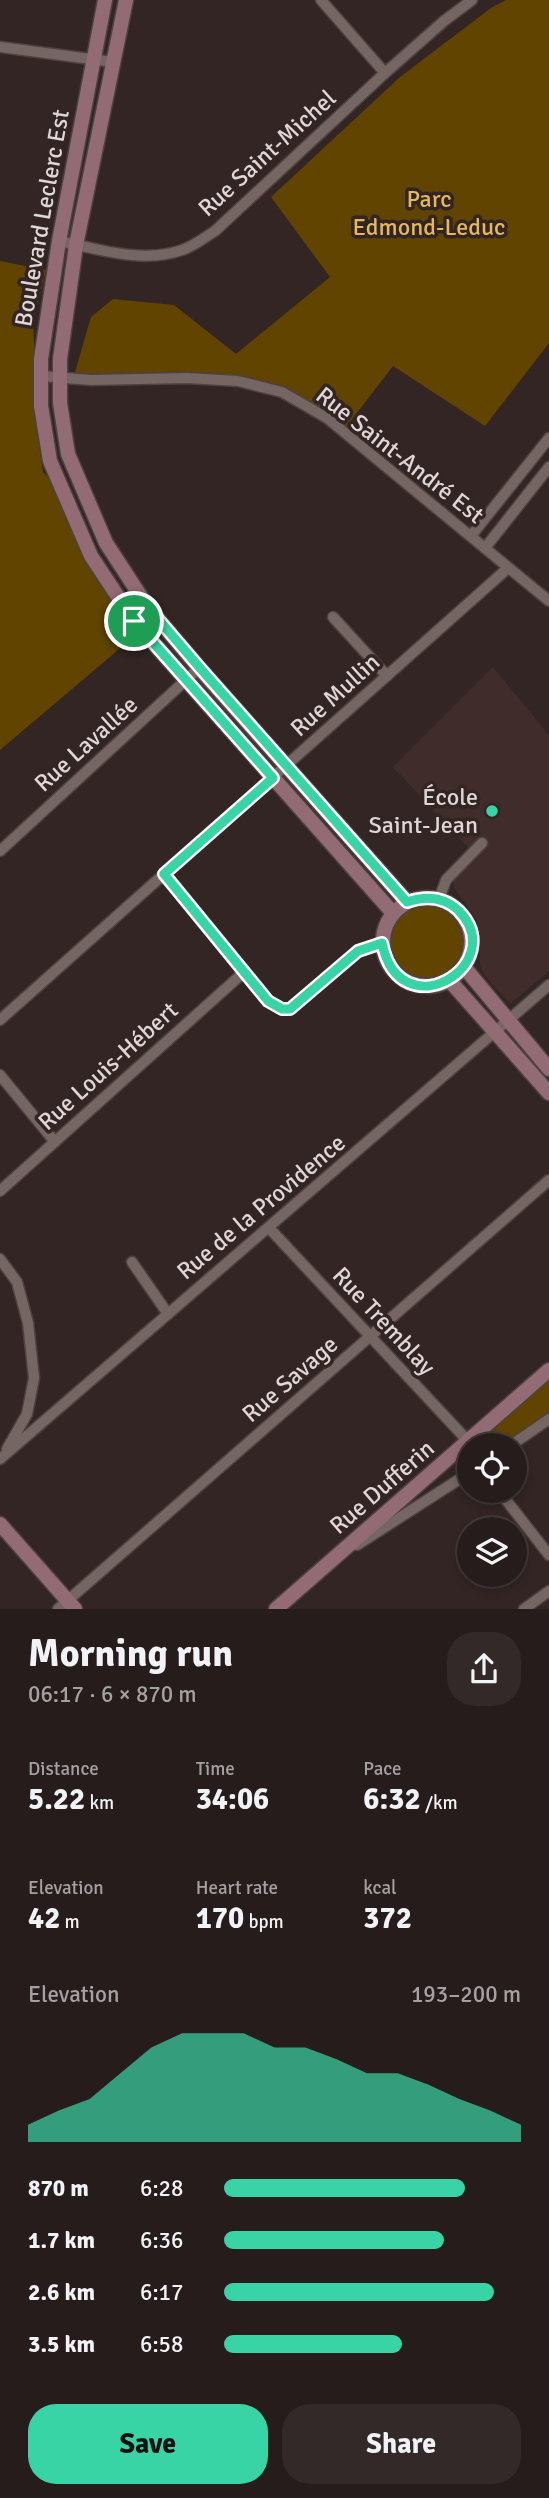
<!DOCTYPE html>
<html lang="en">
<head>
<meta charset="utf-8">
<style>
  :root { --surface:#261c1b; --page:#322928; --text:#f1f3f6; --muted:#a4a1a3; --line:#423a3a; --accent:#39d4a5 }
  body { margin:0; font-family:Signika,sans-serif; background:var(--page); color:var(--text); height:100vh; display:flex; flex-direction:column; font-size:26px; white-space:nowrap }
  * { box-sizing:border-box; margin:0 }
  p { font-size:23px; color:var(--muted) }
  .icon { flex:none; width:38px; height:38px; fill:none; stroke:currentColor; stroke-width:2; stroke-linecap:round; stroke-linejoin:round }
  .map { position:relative; height:1609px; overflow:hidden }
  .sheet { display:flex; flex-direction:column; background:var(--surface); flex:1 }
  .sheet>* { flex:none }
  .buttons { position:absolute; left:457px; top:1433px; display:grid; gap:14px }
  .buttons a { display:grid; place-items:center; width:70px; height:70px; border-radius:50%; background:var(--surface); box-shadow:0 4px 10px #0003,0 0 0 2px var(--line); font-size:35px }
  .pin { position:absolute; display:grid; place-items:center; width:60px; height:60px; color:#fff; margin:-30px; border:4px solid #fff; border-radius:50%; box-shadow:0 2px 7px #0007 }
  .round { display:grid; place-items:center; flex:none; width:74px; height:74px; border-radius:28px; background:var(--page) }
  .head { display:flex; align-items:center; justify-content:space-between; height:119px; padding:0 28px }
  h1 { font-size:38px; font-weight:800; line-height:52px }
  .stats { display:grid; grid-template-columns:repeat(3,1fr); gap:10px; height:119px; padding:7px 28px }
  .stats div { display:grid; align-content:center }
  .stats b { font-size:30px; font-weight:800 }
  .stats small { font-size:19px; font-weight:400 }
  .stats p { font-size:19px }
  .chart { height:196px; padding:14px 28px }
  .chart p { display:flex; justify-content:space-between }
  .chart svg { width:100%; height:126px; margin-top:7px; fill:var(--accent); opacity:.7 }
  .button { display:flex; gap:14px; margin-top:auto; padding:14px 28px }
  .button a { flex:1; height:80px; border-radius:28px; background:var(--accent); color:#111; font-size:28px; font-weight:800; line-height:80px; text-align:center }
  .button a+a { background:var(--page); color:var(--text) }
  ul { padding:0 28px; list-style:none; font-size:23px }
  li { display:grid; grid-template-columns:112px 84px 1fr; align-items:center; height:52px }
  li i { height:18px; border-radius:9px; background:var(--accent) }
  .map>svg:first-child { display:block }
</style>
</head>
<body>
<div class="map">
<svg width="549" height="1609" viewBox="0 0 549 1609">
  <rect width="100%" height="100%" fill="#322524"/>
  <polygon fill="#402c2a" points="493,667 549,735 549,971 510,1004 486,977 480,966 477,921 454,888 454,879 476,856 393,767"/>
  <g fill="#604400">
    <polygon points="506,0 549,0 549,343 485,426 393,366 343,431 282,392 238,381 73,379 91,317 113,299 174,305 236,354 330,277 271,197 400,77 491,8"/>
    <polygon points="0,261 46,270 33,322 39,444 43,472 51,480 137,634 0,750"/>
    <circle cx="427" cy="942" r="44"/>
    <polygon points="549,1371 549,1418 510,1445 482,1445 474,1436"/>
  </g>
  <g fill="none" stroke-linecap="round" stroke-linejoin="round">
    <defs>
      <g id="street">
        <polyline points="321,0 385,73"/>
        <polyline points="0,47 113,62"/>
        <path d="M59,241C99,249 143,264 182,250C194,246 205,237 215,231L385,73L444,21L472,0"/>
        <polyline points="41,376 91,380 187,378 238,381 282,392 327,418 549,601"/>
        <polyline points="471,536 549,438"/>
        <polyline points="485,548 549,467"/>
        <polyline points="333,617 387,676"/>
        <polyline points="0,851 199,668"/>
        <polyline points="164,874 268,1001 282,1009 290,1009 358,952 382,943"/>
        <polyline points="439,899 446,880 482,843"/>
        <polyline points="0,1020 508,568"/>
        <polyline points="0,1075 55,1142"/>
        <polyline points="0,1191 243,973"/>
        <polyline points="270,1229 468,1441"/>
        <polyline points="0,1259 17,1282 28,1323 34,1378 27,1414 7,1449"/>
        <polyline points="132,1262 168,1314"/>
        <polyline points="510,1446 549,1419"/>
        <polyline points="0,1459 549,985"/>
        <polyline points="499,1491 549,1555"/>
        <polyline points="357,1545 469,1473"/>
        <polyline points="58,1609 549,1180"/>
        <polyline points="524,1609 549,1591"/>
      </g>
      <g id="secondary">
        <polyline points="105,0 59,241 41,359 41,406 50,461 91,556 134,621 393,913"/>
        <polyline points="126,0 76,245 60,359 60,403 68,454 106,543 147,606 199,668 407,902"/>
        <circle cx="427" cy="942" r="44"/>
        <polyline points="464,967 549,1069"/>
        <polyline points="450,981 549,1093"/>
        <polyline points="0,1524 75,1609"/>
        <polyline points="276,1609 549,1370"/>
      </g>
    </defs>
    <use href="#street" stroke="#4d4241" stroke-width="13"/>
    <use href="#secondary" stroke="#4d4241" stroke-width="17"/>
    <use href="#street" stroke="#756563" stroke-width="10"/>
    <use href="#secondary" stroke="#926b74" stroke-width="14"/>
  </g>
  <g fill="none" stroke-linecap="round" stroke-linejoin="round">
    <defs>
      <path id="route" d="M147,606L200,668L407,902C425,896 443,896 458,910C512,964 400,1032 382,943L358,951L290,1009H282L268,1001L164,874L273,778L134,621Z"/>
    </defs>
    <use href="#route" stroke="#fff" stroke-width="14"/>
    <use href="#route" stroke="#39d4a5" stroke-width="9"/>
  </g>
  <circle fill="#39d4a5" stroke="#322524" stroke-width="2.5" cx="492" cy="811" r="7"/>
  <g text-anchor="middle" stroke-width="7" stroke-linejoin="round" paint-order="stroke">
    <g font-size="24" fill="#dfd6d5" stroke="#322524">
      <text transform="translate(267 153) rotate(-42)" y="8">Rue Saint-Michel</text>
      <text transform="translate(42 218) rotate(-80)" y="8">Boulevard Leclerc Est</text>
      <text transform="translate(400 455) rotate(38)" y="8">Rue Saint-André Est</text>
      <text transform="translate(335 695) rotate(-42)" y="8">Rue Mullin</text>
      <text transform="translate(86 744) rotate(-42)" y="8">Rue Lavallée</text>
      <text transform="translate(108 1066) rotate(-42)" y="8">Rue Louis-Hébert</text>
      <text transform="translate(261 1207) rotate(-40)" y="8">Rue de la Providence</text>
      <text transform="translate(384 1321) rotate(47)" y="8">Rue Tremblay</text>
      <text transform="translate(290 1379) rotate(-41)" y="8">Rue Savage</text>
      <text transform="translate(382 1487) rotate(-41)" y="8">Rue Dufferin</text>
    </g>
    <g font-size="24" fill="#e7b85a" stroke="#322524">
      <text x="429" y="207">Parc<tspan x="429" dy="28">Edmond-Leduc</tspan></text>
    </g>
    <g font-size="24" fill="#dfd6d5" stroke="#322524" text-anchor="end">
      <text x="478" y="805">École<tspan x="478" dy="28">Saint-Jean</tspan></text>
    </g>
  </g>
</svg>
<div class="buttons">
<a><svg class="icon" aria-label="locate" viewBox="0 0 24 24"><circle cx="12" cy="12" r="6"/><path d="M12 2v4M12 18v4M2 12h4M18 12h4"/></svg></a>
<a><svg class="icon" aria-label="layers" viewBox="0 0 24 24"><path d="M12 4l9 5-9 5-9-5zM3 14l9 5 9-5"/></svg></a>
</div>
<div class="pin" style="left:134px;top:621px;background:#1e9e55"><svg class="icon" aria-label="arrive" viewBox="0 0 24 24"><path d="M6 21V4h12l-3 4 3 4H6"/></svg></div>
</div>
<section class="sheet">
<div class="head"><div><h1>Morning run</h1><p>06:17 · 6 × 870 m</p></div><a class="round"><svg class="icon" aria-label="share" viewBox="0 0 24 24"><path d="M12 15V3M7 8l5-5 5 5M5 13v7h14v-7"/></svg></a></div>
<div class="stats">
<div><p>Distance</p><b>5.22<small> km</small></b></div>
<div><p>Time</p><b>34:06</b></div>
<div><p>Pace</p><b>6:32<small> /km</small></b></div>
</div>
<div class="stats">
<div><p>Elevation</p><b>42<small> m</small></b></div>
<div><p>Heart rate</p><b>170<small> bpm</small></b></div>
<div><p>kcal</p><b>372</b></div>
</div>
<div class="chart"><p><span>Elevation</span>193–200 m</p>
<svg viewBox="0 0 160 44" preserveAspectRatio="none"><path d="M0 44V38L10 33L20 29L30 20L40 11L50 6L60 6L70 6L80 11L90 11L100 15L110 20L120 20L130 24L140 29L150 33L160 38V44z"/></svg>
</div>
<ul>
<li><b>870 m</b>6:28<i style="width:81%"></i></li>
<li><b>1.7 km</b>6:36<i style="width:74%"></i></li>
<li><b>2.6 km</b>6:17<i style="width:91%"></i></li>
<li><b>3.5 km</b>6:58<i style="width:60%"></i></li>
</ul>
<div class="button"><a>Save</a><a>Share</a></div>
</section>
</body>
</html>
